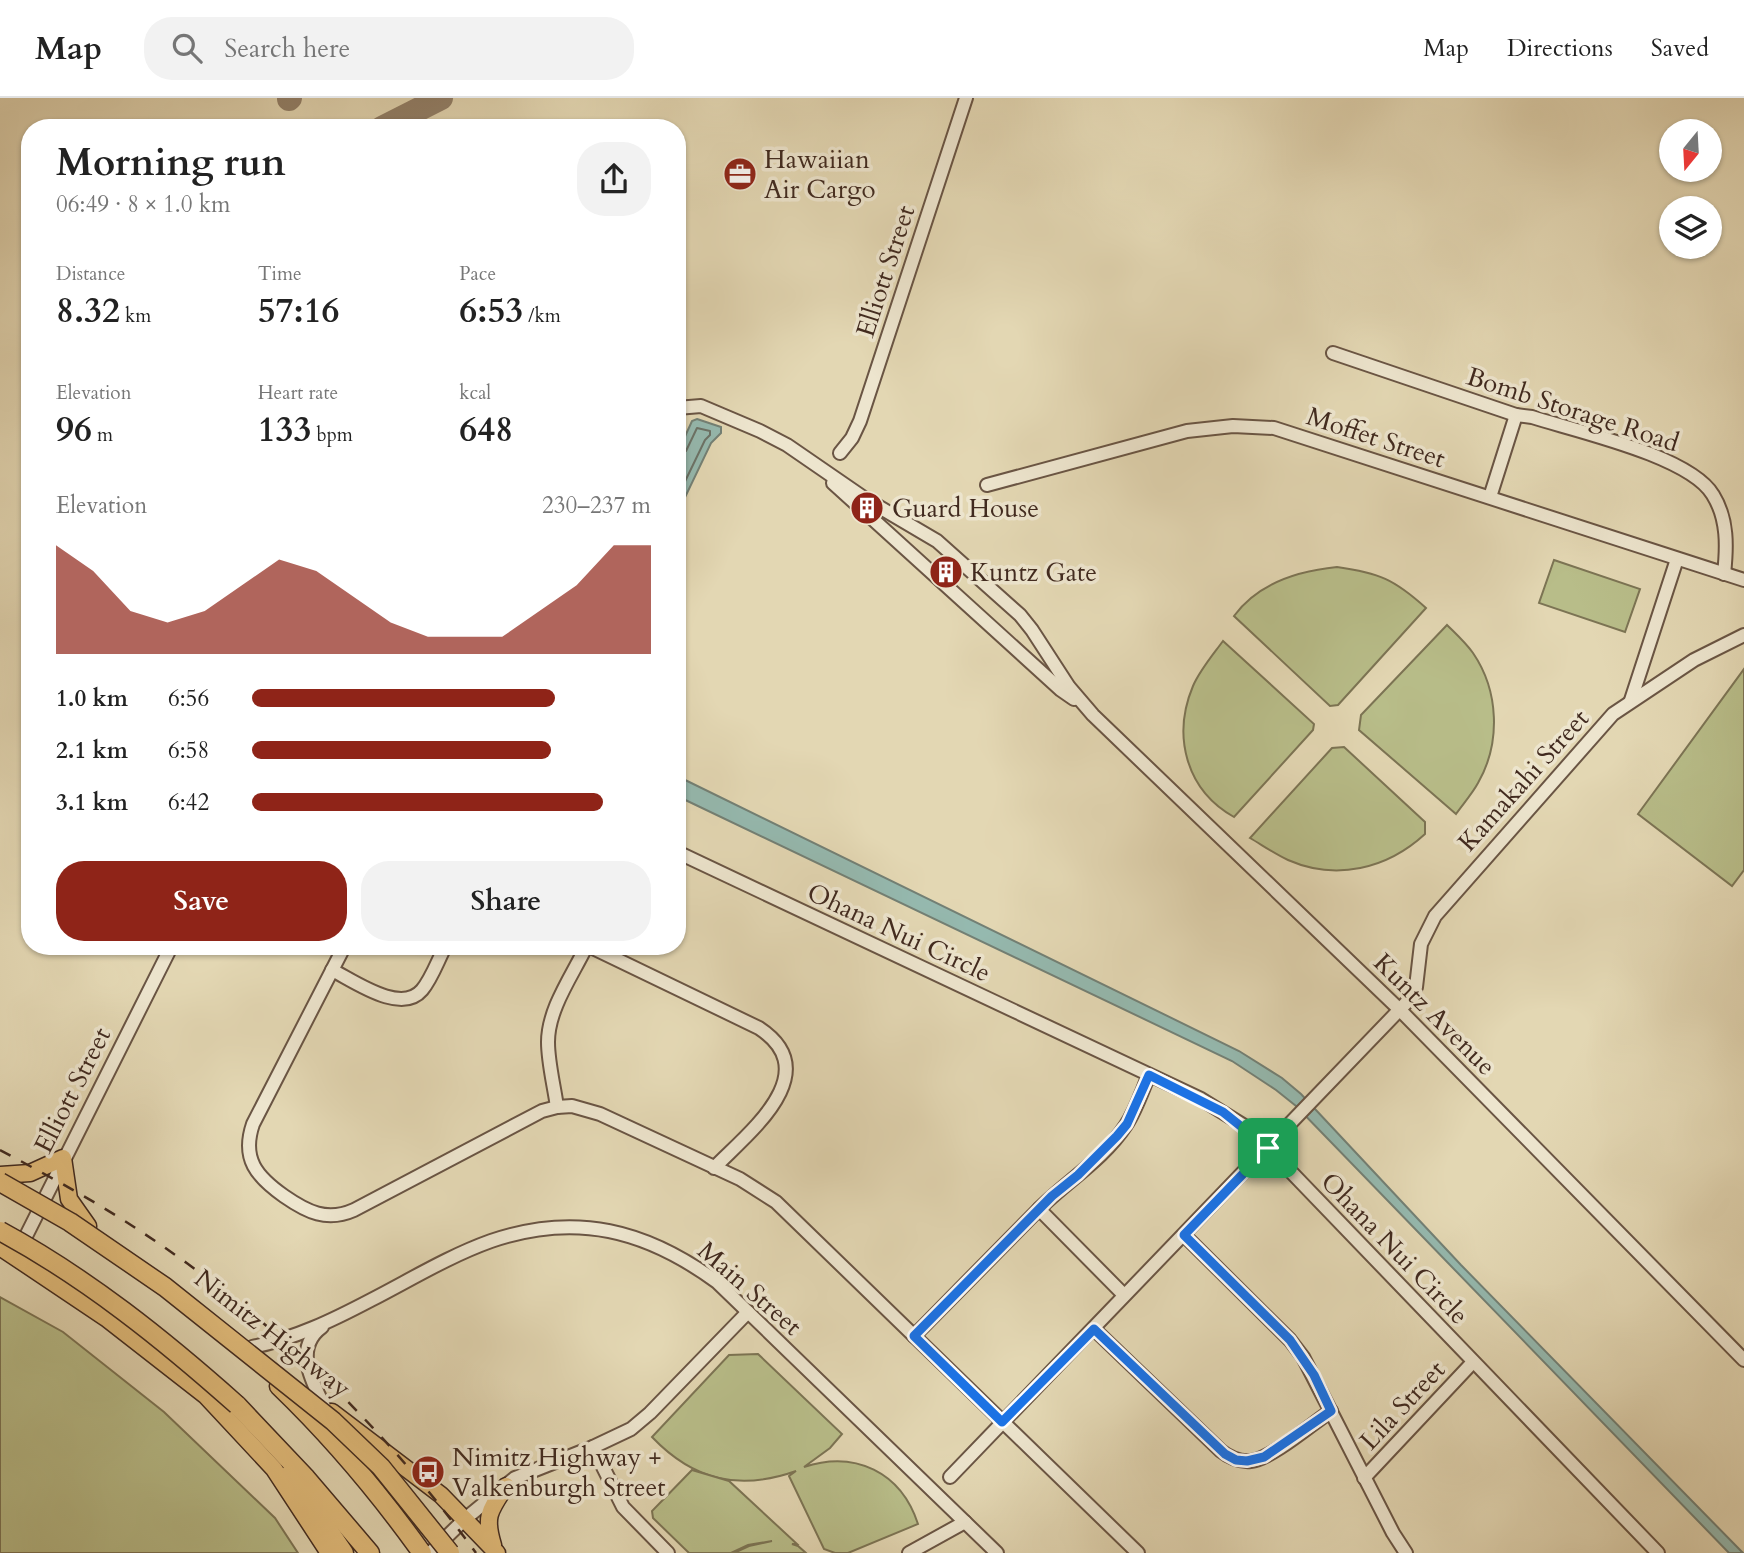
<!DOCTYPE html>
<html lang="en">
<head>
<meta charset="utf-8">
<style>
  :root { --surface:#fff; --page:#f2f2f2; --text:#222; --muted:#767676; --line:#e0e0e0; --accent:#8f2418 }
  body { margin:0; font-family:Cardo,serif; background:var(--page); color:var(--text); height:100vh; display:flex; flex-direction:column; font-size:26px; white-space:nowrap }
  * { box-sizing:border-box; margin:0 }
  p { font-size:23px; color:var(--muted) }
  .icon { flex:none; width:38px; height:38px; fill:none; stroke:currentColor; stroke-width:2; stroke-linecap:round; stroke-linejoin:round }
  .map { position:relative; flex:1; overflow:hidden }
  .details { position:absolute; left:21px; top:21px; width:665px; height:836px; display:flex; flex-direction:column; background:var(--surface); border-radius:28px; box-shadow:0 2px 5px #0004 }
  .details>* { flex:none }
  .needle { width:46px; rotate:198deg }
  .buttons { position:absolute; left:1659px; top:21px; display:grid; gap:14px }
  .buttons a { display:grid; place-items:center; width:63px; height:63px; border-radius:50%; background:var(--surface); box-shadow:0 2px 5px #0004; font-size:35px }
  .pin { position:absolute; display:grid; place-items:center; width:60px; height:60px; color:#fff; margin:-30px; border-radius:14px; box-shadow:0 4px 10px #0006 }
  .round { display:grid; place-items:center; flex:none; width:74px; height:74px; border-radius:28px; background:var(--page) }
  .headline { display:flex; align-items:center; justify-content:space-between; height:119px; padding:0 35px }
  h1 { font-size:38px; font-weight:700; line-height:52px }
  .metrics { display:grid; grid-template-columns:repeat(3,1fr); gap:10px; height:119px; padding:7px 35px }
  .metrics div { display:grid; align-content:center }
  .metrics b { font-size:35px; font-weight:700 }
  .metrics small { font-size:19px; font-weight:400 }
  .metrics p { font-size:19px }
  .chart { height:196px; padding:14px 35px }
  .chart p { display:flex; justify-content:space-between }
  .chart svg { width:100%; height:126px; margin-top:7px; fill:var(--accent); opacity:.7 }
  .action { display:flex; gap:14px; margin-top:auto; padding:14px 35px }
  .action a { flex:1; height:80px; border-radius:28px; background:var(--accent); color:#fff; font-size:28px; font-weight:700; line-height:80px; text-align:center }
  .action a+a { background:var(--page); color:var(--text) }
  ul { padding:0 35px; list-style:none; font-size:23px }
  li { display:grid; grid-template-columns:112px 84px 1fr; align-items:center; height:52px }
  li i { height:18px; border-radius:9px; background:var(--accent) }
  header { display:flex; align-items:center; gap:42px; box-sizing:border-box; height:98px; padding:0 35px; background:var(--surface); border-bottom:2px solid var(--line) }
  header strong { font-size:33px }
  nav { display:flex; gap:38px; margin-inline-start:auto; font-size:24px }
  .search { width:490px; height:63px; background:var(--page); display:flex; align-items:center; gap:18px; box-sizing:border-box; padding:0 24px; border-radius:28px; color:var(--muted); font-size:26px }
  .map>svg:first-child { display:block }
</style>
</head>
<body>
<header>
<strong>Map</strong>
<div class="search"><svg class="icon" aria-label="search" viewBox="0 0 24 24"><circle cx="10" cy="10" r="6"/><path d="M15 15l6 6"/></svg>Search here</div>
<nav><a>Map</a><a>Directions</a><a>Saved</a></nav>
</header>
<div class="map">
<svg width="1744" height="1455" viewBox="0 0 1744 1455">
  <rect width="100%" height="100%" fill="#e3d7b3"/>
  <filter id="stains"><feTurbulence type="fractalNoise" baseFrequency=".00286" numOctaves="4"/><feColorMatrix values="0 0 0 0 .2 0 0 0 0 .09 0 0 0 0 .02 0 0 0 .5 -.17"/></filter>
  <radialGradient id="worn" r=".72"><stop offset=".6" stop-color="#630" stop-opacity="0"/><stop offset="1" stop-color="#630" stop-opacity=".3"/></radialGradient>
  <g fill="#b8bd89" stroke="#7c7454" stroke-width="2">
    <polygon points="1554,462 1640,491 1625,534 1539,505"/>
    <path d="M1337,469C1379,475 1394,481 1426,510L1338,607L1330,608L1234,518C1258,485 1297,473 1337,469Z"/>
    <path d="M1447,527C1456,536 1465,544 1473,555C1499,593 1501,645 1478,685C1472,696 1463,706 1456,716L1359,632L1361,617Z"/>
    <path d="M1223,543L1314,626L1313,632L1234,719C1186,692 1172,638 1193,588C1200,572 1212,558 1223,543Z"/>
    <polygon points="1744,571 1744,772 1732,788 1638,716"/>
    <path d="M1344,649L1425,724V736C1387,771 1336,783 1288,762C1275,756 1262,747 1250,740L1332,650Z"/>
    <polygon points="0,1199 63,1234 164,1314 275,1420 298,1455 0,1455"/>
    <path d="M758,1256L842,1336L830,1350L804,1369C855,1352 901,1374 918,1426L848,1455H835L824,1451L789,1378L796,1373C740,1393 694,1383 652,1339L729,1257Z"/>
    <polygon points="692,1372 729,1383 797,1446 792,1446 798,1448 806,1455 734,1455 749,1448 772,1443 748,1447 731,1455 689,1455 653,1420 652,1413"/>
  </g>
  <g fill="#95b9af" stroke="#738075" stroke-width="2">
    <polygon points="697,321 721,329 721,335 711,345 677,416 677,356 692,323"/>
    <polygon points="677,678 1239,953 1282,980 1301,996 1461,1167 1743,1455 1729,1455 1296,1008 1276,992 1232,963 677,698"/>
  </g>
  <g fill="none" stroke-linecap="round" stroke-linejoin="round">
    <polyline stroke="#6b7267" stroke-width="2" points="677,356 686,353 697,330 710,333 710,337 705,342 677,400"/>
    <g stroke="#928069" stroke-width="24">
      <polyline points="289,1 290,0"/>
      <polyline points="382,30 441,0"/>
    </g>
    <defs>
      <g id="minor">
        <path d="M1333,255L1516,317L1532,319C1576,333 1690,358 1713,397C1728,421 1727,449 1724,476"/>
        <polyline points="677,310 701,308 760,333 787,347 864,400 937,443 1020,517 1032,532 1069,589 1093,617 1400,912 1744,1262"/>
        <polyline points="840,355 852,340 860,323 966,0"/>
        <polyline points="833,385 1061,592 1074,601"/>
        <polyline points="987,387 1187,333 1233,328 1274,330 1744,482"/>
        <polyline points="1490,399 1516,317"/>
        <polyline points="1631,602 1677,461"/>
        <polyline points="677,754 1201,1001 1243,1027 1268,1050 1658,1455"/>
        <path d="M344,849L253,1026C241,1061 257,1079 284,1098C307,1114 327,1124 354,1112L542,1013L557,1009L572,1008L600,1016L740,1081L776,1104L1138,1455"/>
        <path d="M591,849L759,930C827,975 748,1035 714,1070"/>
        <path d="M332,872C354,883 401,917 422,892C432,880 438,862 445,849"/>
        <path d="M557,1009C554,987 548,965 548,944C548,911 572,878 586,849"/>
        <path d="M1039,1111C1067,1083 1104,1061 1126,1027C1136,1012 1142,993 1149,977"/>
        <polyline points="1184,1137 1290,1242 1303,1259 1393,1435 1406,1455"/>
        <polyline points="19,1152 171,849"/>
        <path d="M322,1229C293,1250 312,1283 324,1308"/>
        <path d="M1094,1231L1221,1353C1230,1360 1240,1364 1251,1363C1271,1361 1313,1325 1331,1313"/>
        <polyline points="914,1238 1039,1111 1124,1197"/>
        <path d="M252,1249C294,1241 333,1222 371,1202C410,1182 449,1158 491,1143C576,1114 646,1132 717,1184L997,1455"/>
        <polyline points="593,1349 623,1409 668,1455"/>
        <polyline points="950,1379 1406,905 1416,889 1421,846 1435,818 1613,616 1694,562 1744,537"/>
        <polyline points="1364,1380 1473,1264"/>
        <polyline points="430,1455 465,1421 515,1380 593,1349 631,1331 650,1315 748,1214"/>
        <polyline points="909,1455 965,1424"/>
      </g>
      <g id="major">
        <polyline points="0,1077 30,1075 63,1060 69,1101 88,1128"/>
        <polyline points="0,1149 106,1220 206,1298 274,1371 329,1455"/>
        <polyline points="332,1314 441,1397 497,1455"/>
        <path d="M493,1447C484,1418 490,1412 506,1388"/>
      </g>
      <g id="highway">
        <path d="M279,1288C332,1339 379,1395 422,1455"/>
        <polyline points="237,1307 306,1380 370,1455"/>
        <polyline points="290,1376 344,1455"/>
      </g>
    </defs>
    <use href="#minor" stroke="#6a5544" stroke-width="16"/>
    <use href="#major" stroke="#412a1f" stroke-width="19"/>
    <use href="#highway" stroke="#412a1f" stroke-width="21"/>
    <use href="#minor" stroke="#ede5ce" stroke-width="12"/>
    <use href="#major" stroke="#e2bc7a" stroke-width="16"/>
    <use href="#highway" stroke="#e2bc7a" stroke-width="18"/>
    <path stroke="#412a1f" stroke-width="2.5" stroke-dasharray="12 12" stroke-linecap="butt" d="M0,1052C45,1076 91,1101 134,1129C267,1215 383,1327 476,1455"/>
    <defs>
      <g id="highway-bridge">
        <polyline points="0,1084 70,1124 165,1189 333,1323 381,1369 450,1455"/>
        <path d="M0,1133C87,1180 164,1242 237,1307"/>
      </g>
    </defs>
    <use href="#highway-bridge" stroke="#412a1f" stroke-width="21" stroke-linecap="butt"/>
    <use href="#highway-bridge" stroke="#e2bc7a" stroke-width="18"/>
  </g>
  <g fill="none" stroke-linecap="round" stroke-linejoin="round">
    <defs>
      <polygon id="route" points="1149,977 1223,1014 1268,1050 1184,1137 1290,1242 1314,1277 1331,1313 1264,1359 1247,1363 1236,1362 1225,1356 1094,1231 1002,1324 914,1238 1052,1098 1078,1077 1117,1038 1127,1026"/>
    </defs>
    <use href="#route" stroke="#fff" stroke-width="14"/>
    <use href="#route" stroke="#1a73e8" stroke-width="9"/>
  </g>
  <defs>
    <symbol id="office-disc" viewBox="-11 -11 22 22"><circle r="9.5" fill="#8f2418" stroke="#ede5ce"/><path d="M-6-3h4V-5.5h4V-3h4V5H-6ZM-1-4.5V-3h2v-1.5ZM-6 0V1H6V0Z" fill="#fff"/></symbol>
    <symbol id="building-disc" viewBox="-11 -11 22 22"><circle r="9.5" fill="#8f2418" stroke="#ede5ce"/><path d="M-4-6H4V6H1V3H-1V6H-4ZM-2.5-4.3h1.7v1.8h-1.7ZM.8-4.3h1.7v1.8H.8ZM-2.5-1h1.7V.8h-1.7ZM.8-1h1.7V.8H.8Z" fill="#fff"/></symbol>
    <symbol id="bus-disc" viewBox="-11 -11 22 22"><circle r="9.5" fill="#8f2418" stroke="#ede5ce"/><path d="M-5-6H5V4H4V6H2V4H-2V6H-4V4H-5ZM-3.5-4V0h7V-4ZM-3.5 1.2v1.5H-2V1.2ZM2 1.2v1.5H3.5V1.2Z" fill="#fff"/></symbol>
  </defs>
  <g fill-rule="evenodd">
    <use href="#office-disc" x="721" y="57" width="38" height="38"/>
    <use href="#building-disc" x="848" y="391" width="38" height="38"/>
    <use href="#building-disc" x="927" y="455" width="38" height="38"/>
    <use href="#bus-disc" x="409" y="1355" width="38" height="38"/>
  </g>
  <g text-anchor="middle" stroke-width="7" stroke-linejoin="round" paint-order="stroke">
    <g font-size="26" fill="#412a1f" stroke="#ede5ce" text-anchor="start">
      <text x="764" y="70">Hawaiian<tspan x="764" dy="30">Air Cargo</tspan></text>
      <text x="892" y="419">Guard House</text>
      <text x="970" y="483">Kuntz Gate</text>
      <text x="452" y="1368">Nimitz Highway +<tspan x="452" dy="30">Valkenburgh Street</tspan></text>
    </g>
    <g font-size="26" fill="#412a1f" stroke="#ede5ce">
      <text transform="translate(885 173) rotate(-72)" y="9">Elliott Street</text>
      <text transform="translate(1573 311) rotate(18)" y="9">Bomb Storage Road</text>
      <text transform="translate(1376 339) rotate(18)" y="9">Moffet Street</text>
      <text transform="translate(1523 682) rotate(-48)" y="9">Kamakahi Street</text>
      <text transform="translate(899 834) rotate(25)" y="9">Ohana Nui Circle</text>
      <text transform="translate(1435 916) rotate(45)" y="9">Kuntz Avenue</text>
      <text transform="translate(72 992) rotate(-63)" y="9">Elliott Street</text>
      <text transform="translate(1395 1150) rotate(46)" y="9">Ohana Nui Circle</text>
      <text transform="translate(750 1190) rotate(41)" y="9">Main Street</text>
      <text transform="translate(273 1235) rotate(38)" y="9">Nimitz Highway</text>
      <text transform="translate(1402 1307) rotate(-47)" y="9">Lila Street</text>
    </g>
  </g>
  <rect width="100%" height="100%" filter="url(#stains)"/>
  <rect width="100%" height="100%" fill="url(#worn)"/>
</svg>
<div class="buttons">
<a><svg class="needle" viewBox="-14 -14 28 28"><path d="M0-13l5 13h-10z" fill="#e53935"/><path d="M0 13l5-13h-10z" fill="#767676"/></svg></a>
<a><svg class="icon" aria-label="layers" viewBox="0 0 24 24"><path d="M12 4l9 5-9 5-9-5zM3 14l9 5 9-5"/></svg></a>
</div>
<div class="pin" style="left:1268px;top:1050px;background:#1e9e55"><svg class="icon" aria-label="arrive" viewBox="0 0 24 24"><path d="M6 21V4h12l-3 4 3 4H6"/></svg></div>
<section class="details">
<div class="headline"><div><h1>Morning run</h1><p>06:49 · 8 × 1.0 km</p></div><a class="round"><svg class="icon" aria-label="share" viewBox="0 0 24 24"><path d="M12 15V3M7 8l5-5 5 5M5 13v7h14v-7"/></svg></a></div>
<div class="metrics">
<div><p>Distance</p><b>8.32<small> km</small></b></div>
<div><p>Time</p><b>57:16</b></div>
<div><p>Pace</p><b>6:53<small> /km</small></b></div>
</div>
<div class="metrics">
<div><p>Elevation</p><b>96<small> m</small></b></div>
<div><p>Heart rate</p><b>133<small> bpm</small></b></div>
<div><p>kcal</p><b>648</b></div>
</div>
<div class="chart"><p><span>Elevation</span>230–237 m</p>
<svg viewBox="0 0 160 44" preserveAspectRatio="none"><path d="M0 44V6L10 15L20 29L30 33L40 29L50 20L60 11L70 15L80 24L90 33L100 38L110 38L120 38L130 29L140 20L150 6L160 6V44z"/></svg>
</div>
<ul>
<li><b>1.0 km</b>6:56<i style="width:76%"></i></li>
<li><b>2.1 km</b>6:58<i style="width:75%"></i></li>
<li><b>3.1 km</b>6:42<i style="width:88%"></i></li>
</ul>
<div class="action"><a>Save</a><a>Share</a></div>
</section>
</div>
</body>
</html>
